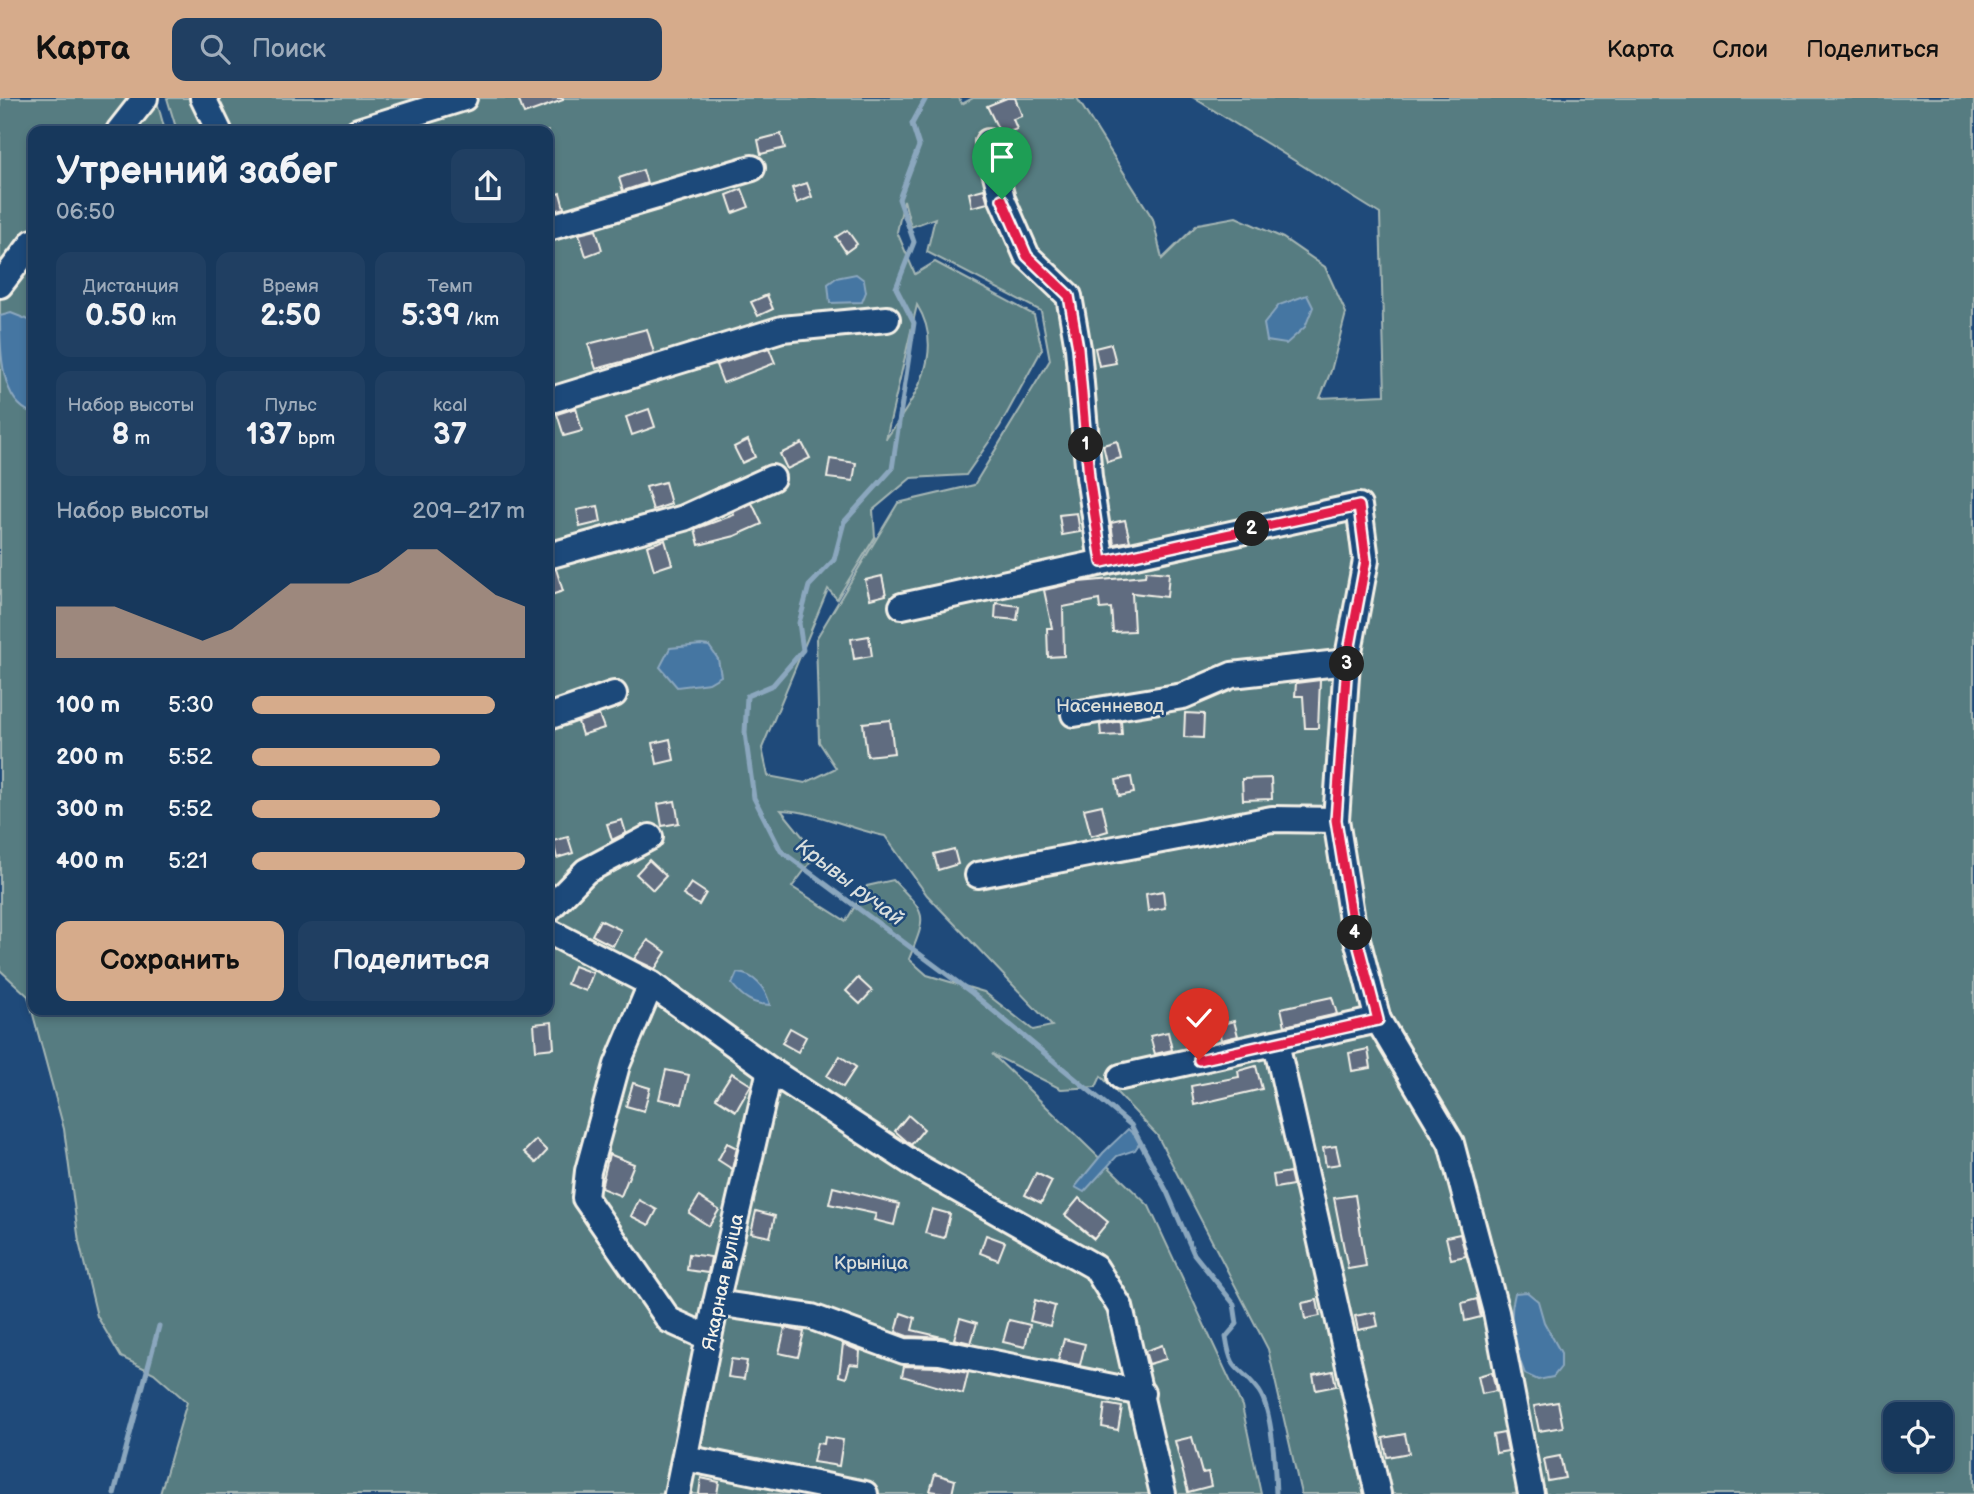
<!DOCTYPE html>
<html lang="ru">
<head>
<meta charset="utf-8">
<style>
  :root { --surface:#17385c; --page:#203f62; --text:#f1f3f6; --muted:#9eacbb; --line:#365272; --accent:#d6ab8b }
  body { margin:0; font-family:"Balsamiq Sans",sans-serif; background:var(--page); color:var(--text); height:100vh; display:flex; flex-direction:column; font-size:26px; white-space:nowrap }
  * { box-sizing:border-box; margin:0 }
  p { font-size:23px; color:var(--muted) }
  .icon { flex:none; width:38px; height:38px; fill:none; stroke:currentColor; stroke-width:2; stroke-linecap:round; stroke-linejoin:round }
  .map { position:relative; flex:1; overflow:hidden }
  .sheet { position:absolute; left:28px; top:28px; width:525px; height:889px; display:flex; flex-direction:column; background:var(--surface); border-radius:14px; box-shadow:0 4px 10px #0003,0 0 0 2px var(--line) }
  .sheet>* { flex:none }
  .fabs { position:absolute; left:1883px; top:1304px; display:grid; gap:14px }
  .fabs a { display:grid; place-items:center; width:70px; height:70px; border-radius:14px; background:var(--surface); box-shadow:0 4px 10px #0003,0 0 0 2px var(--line); font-size:35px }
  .pin { position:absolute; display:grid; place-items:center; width:60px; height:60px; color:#fff; margin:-72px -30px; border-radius:50% 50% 50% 0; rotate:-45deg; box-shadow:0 0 7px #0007 }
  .pin .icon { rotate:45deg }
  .km { position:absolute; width:35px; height:35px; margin:-18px; border-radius:50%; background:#222; color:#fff; font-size:19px; line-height:35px; text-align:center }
  .round { display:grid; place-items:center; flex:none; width:74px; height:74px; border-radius:14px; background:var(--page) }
  .head { display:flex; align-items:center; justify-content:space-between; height:119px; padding:0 28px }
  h1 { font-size:38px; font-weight:700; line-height:52px }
  .stats { display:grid; grid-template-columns:repeat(3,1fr); gap:10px; height:119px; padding:7px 28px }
  .stats div { display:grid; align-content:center; border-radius:14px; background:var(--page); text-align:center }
  .stats b { font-size:30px; font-weight:700 }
  .stats small { font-size:19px; font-weight:400 }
  .stats p { font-size:19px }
  .chart { height:196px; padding:14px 28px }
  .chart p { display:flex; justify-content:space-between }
  .chart svg { width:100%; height:126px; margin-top:7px; fill:var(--accent); opacity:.7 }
  .action { display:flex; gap:14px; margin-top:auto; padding:14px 28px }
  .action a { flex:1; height:80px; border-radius:14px; background:var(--accent); color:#111; font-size:28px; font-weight:700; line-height:80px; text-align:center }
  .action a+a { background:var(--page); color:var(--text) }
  ul { padding:0 28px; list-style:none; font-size:23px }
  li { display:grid; grid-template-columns:112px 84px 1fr; align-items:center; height:52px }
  li i { height:18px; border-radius:9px; background:var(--accent) }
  header { display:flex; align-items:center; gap:42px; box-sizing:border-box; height:98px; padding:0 35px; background:var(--accent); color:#111 }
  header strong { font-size:33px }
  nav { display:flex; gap:38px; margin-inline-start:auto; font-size:24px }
  .search { width:490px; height:63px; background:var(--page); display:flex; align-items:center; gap:18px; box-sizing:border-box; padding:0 24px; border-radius:14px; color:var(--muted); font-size:26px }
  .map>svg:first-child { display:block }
</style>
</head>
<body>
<header>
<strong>Карта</strong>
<div class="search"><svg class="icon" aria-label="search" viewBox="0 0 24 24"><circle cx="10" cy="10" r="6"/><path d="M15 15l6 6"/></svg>Поиск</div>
<nav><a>Карта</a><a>Слои</a><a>Поделиться</a></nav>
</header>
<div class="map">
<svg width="1974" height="1396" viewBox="0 0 1974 1396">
  <rect width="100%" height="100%" fill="#1f4a7a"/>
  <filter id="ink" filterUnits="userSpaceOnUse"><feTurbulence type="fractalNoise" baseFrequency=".0143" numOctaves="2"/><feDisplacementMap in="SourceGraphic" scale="14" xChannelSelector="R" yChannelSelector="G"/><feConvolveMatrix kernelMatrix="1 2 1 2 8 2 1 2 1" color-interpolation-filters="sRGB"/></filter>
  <g filter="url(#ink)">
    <path fill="#567b81" stroke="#a5b6b4" stroke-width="2" fill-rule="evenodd" d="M0,0H156L165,33H33V912H548V33H177L167,0H959L962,6L973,0H1077L1153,121L1162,161L1198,126L1236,119L1283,140L1325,169L1346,215L1331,273L1320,300L1385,297L1380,116L1194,0H1974V1396H1301L1268,1251L1157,1037L1101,978L1096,989L1061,991L992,956L1149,1108L1242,1308L1261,1396H160L187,1304L154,1275L121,1259L97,1218L79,1144L64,1031L28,898L0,872ZM904,102L911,129L935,120L927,154L1041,213L1050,262L974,387L898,405L816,541L819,644L836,670L805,685L768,678L762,650L828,491L837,501L875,439L873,412L911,380L966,377L1000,328L1042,251L1034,217L935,164L915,176L897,134ZM917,207C947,255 914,301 886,341ZM781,712C817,713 849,731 885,738L927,797L1052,928L1033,932L984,894L927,877L909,861C927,816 928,817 893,782L867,788L846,823L792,789L813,761L803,739ZM1895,1316H1941V1362H1895Z"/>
    <g fill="#4576a2" stroke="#8ba7be" stroke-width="2">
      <polygon points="856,176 864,182 866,194 862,204 830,205 828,186 836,180"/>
      <polygon points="1307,197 1313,209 1305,229 1286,246 1267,243 1264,226 1279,207"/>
      <path d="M11,215L29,222L33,228V315C0,305 0,250 0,218Z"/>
      <polygon points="701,547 709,548 718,561 721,578 709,585 677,589 660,569 670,550"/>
      <path d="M737,875C755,876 766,891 770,907C753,907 742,899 732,886Z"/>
      <polygon points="1128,1031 1141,1043 1135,1052 1117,1058 1084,1094 1075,1089 1103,1055"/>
      <path d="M1527,1194L1538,1203L1544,1224L1561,1255V1269L1553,1279L1538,1282L1525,1276C1514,1249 1507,1224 1515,1195Z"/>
    </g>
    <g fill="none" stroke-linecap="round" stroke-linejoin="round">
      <g stroke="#8ba7be" stroke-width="5">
        <path d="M926,0L912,26L919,48L899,101L914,144L896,190L914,225L892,371L844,424L834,462L809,488L799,525L803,552L773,587L747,598L745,635L754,700L781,753L972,895L1131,1027L1167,1094L1194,1156L1234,1206L1237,1226L1226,1239C1232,1279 1240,1266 1259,1293C1273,1313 1275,1371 1276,1396"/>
        <polyline points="114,1396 159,1228"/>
      </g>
    </g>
    <g fill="#606c80" stroke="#f4f1e8" stroke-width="2">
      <polygon points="518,0 563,0 563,2 524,16"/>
      <polygon points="1007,0 1015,0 1022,18 1013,21 1017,31 1001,37 987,8"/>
      <polygon points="781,36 785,50 761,56 758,42"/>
      <polygon points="643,72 647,85 623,93 619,80"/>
      <polygon points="807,85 812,99 797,105 792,90"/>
      <polygon points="742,91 749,109 733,115 727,97"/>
      <polygon points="984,91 988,105 972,109 969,95"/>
      <polygon points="560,95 564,110 550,114 548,99"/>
      <polygon points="596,132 602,152 586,158 579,136"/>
      <polygon points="847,132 857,146 846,154 836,139"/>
      <polygon points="767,197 773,211 758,218 751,204"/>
      <polygon points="647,231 654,255 596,271 588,246"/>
      <polygon points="1111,246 1116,265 1099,268 1095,250"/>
      <polygon points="769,250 775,265 723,285 716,267"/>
      <polygon points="576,310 582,333 564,338 557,316"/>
      <polygon points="649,311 655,329 632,337 626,319"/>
      <polygon points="748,342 755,359 742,365 734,349"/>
      <polygon points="1117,343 1121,360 1107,364 1103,347"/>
      <polygon points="802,345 810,360 787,371 780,356"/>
      <polygon points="830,361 856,365 853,383 827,380"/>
      <polygon points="665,384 671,406 653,412 646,389"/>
      <polygon points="752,405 762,426 735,438 699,447 695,431 734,417 733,414"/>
      <polygon points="598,408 601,424 580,429 577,412"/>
      <polygon points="1077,415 1080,434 1062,437 1059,417"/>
      <polygon points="1125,422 1130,443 1114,446 1111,425"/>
      <polygon points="665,442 672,466 654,472 647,448"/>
      <polygon points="556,471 563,493 548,498 548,472"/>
      <polygon points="1146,473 1169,475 1167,499 1132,495 1134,533 1113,534 1111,510 1100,511 1099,502 1063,509 1064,558 1048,559 1047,530 1052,530 1044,492 1079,484 1145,478"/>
      <polygon points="882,478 886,497 870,501 865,482"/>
      <polygon points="996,505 1019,508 1017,522 995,520"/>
      <polygon points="869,538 872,558 854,561 851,541"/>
      <polygon points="1320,582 1318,630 1305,630 1303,598 1295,598 1296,585"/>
      <polygon points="1185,615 1204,616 1203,640 1184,639"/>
      <polygon points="599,617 604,630 582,637 578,624"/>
      <polygon points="890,622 894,655 867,658 863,625"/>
      <polygon points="1121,623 1122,637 1101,638 1100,627"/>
      <polygon points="670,641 674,662 657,666 653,645"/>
      <polygon points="1131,679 1134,695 1119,698 1116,682"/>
      <polygon points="1271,680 1272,701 1243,702 1242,681"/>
      <polygon points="675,703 679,725 662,728 658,706"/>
      <polygon points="1102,707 1108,733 1091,738 1084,711"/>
      <polygon points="622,722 626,735 612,742 607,726"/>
      <polygon points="568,739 573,755 557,760 553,743"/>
      <polygon points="954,751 958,766 938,772 934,756"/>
      <polygon points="649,762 666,778 653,792 636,776"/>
      <polygon points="691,785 706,795 699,807 683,797"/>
      <polygon points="1163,793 1165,810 1148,813 1146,796"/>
      <polygon points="600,822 621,832 613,848 592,837"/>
      <polygon points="648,842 666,854 655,871 634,861"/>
      <polygon points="574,868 593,875 586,893 567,886"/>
      <polygon points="858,880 872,893 860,906 846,893"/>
      <polygon points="1332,899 1337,916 1285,928 1281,910"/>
      <polygon points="1234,923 1238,938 1221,942 1218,927"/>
      <polygon points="552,924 554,950 536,952 534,926"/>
      <polygon points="790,930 806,939 798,954 782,945"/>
      <polygon points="1168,934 1172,952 1155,956 1150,938"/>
      <polygon points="1368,951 1371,970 1352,973 1349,955"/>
      <polygon points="840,958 856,969 843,989 827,978"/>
      <polygon points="1256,968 1262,991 1194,1007 1191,988 1239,979 1238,973"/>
      <polygon points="666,972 689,977 682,1006 659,1001"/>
      <polygon points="732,975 751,987 736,1013 716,1000"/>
      <polygon points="633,985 650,990 644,1013 626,1008"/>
      <polygon points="908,1017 924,1031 911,1047 895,1033"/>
      <polygon points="536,1042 547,1053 536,1065 524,1054"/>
      <polygon points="727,1045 737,1050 732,1071 718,1062"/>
      <polygon points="1336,1048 1340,1066 1326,1068 1323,1050"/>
      <polygon points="609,1056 634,1066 621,1098 601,1090"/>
      <polygon points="1290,1074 1293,1087 1275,1090 1273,1077"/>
      <polygon points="1036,1075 1052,1083 1041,1105 1025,1097"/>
      <polygon points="833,1089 899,1106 894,1127 874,1122 876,1116 829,1106"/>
      <polygon points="1355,1097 1366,1168 1348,1171 1334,1100"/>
      <polygon points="699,1099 719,1112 709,1128 689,1115"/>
      <polygon points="1079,1100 1108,1124 1094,1141 1065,1117"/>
      <polygon points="639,1102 657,1112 649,1127 631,1118"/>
      <polygon points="932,1111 950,1116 944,1140 925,1135"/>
      <polygon points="756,1113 775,1118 770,1139 751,1135"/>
      <polygon points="1460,1136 1466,1158 1451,1161 1446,1139"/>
      <polygon points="986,1137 1005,1144 998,1162 980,1155"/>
      <polygon points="689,1156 711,1159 708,1175 687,1172"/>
      <polygon points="1477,1201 1481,1219 1465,1223 1462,1205"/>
      <polygon points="1035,1202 1055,1208 1050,1228 1030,1223"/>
      <polygon points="1317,1202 1320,1218 1305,1221 1302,1205"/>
      <polygon points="1375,1214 1378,1228 1358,1232 1355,1218"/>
      <polygon points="901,1215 915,1220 912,1232 946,1240 907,1238 896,1234"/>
      <polygon points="960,1220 977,1225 971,1245 954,1241"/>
      <polygon points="1009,1222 1030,1227 1025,1249 1003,1244"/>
      <polygon points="785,1230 804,1234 798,1259 779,1255"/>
      <polygon points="1064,1241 1085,1246 1080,1267 1058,1263"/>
      <polygon points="843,1246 860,1253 859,1267 850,1266 846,1280 839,1278"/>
      <polygon points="1162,1247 1166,1261 1149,1266 1145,1253"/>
      <polygon points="731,1261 747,1263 744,1281 728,1279"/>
      <polygon points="904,1268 938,1269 968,1275 963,1296 902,1278"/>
      <polygon points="1333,1273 1336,1288 1316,1292 1313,1277"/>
      <polygon points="1492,1274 1496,1293 1482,1296 1478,1278"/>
      <polygon points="1558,1304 1563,1329 1539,1333 1534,1308"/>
      <polygon points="1105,1306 1122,1309 1118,1332 1102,1329"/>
      <polygon points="1504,1335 1508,1353 1496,1355 1493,1337"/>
      <polygon points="1405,1336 1409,1355 1387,1359 1383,1340"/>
      <polygon points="825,1339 843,1342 839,1368 813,1364 817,1345 824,1346"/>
      <polygon points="1192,1339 1202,1375 1208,1374 1211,1388 1188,1394 1175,1343"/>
      <polygon points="1560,1358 1565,1380 1548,1383 1544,1361"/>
      <polygon points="935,1376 955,1382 952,1396 930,1393"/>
      <polygon points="701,1380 719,1384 717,1396 699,1396"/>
    </g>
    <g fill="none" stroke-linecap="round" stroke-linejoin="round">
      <defs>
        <g id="minor">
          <polyline points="203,0 219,33"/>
          <polyline points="119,33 145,0"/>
          <polyline points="358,33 464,0"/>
          <polyline points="988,44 1002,101 1027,158 1069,198 1078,250 1089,379 1102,464"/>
          <polyline points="548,130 752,70"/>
          <polyline points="0,187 33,144"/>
          <polyline points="548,303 782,231 887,221"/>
          <polyline points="548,458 684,420 772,380"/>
          <polyline points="902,508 1359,408 1366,462 1347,564"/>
          <polyline points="1074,616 1183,598 1232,577 1347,564 1336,722 1352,822 1378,922"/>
          <polyline points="548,619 614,596"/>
          <polyline points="978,777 1272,721 1336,722"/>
          <polyline points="548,812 586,773 650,739"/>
          <polyline points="548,833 651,886 770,972 920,1070 1095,1169 1120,1209 1163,1396"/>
          <polyline points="651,886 617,967 588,1073 585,1100 669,1222 709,1240"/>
          <polyline points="1276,945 1378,1396"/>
          <polyline points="1121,979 1378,922 1451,1045 1496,1214 1531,1396"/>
          <polyline points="716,1205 812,1219 904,1253 940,1254 1142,1295"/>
          <polyline points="685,1360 865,1396"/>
          <polyline points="677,1396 716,1205 770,972"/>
        </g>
      </defs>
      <use href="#minor" stroke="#f4f1e8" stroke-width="30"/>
      <use href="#minor" stroke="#1f4a7a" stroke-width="24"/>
    </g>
  </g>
  <g fill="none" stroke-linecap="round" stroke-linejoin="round" filter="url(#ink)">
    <defs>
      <polyline id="route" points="1002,101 1027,158 1069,198 1078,250 1089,379 1102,464 1359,408 1366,462 1347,564 1336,722 1352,822 1378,922 1199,962"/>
    </defs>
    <use href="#route" stroke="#fff" stroke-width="14"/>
    <use href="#route" stroke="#e11d48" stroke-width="9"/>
  </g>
  <g text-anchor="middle" stroke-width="5" stroke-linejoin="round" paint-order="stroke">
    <g font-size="19" fill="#dcdfd9" stroke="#1f4a7a">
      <text x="1110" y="614">Насенневод</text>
      <text x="871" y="1171">Крыніца</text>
    </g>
    <g font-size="19" fill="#f4f1e8" stroke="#1f4a7a">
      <text transform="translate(722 1184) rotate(-78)" y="7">Якарная вуліца</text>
    </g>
    <g font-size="21" font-style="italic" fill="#dadfde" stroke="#1f4a7a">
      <text transform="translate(850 784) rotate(37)" y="7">Крывы ручай</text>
    </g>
  </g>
</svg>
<div class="fabs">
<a><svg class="icon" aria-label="locate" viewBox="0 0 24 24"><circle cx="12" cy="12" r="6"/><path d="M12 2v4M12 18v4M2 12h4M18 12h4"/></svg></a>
</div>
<div class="pin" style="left:1002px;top:101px;background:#1e9e55"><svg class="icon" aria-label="arrive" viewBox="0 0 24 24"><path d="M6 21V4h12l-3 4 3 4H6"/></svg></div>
<div class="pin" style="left:1199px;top:962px;background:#d93025"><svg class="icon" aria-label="check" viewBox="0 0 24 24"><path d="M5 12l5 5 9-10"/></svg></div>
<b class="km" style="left:1086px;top:347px">1</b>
<b class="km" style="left:1252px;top:431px">2</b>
<b class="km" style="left:1347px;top:566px">3</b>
<b class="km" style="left:1355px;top:835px">4</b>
<section class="sheet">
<div class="head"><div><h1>Утренний забег</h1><p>06:50</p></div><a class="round"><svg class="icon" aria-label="share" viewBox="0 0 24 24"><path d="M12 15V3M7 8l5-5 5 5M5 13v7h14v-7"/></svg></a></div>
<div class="stats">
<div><p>Дистанция</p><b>0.50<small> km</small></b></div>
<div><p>Время</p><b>2:50</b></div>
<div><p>Темп</p><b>5:39<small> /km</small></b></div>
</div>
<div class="stats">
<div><p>Набор высоты</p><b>8<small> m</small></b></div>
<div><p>Пульс</p><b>137<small> bpm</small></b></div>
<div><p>kcal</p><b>37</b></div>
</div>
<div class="chart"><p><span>Набор высоты</span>209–217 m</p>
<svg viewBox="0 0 160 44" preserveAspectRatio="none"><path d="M0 44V26L10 26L20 26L30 30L40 34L50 38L60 34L70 26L80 18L90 18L100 18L110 14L120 6L130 6L140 14L150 22L160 26V44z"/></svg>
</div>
<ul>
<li><b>100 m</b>5:30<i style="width:89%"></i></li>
<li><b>200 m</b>5:52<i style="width:69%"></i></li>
<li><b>300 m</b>5:52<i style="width:69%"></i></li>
<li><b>400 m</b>5:21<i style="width:100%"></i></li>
</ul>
<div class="action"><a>Сохранить</a><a>Поделиться</a></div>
</section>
</div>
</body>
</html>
